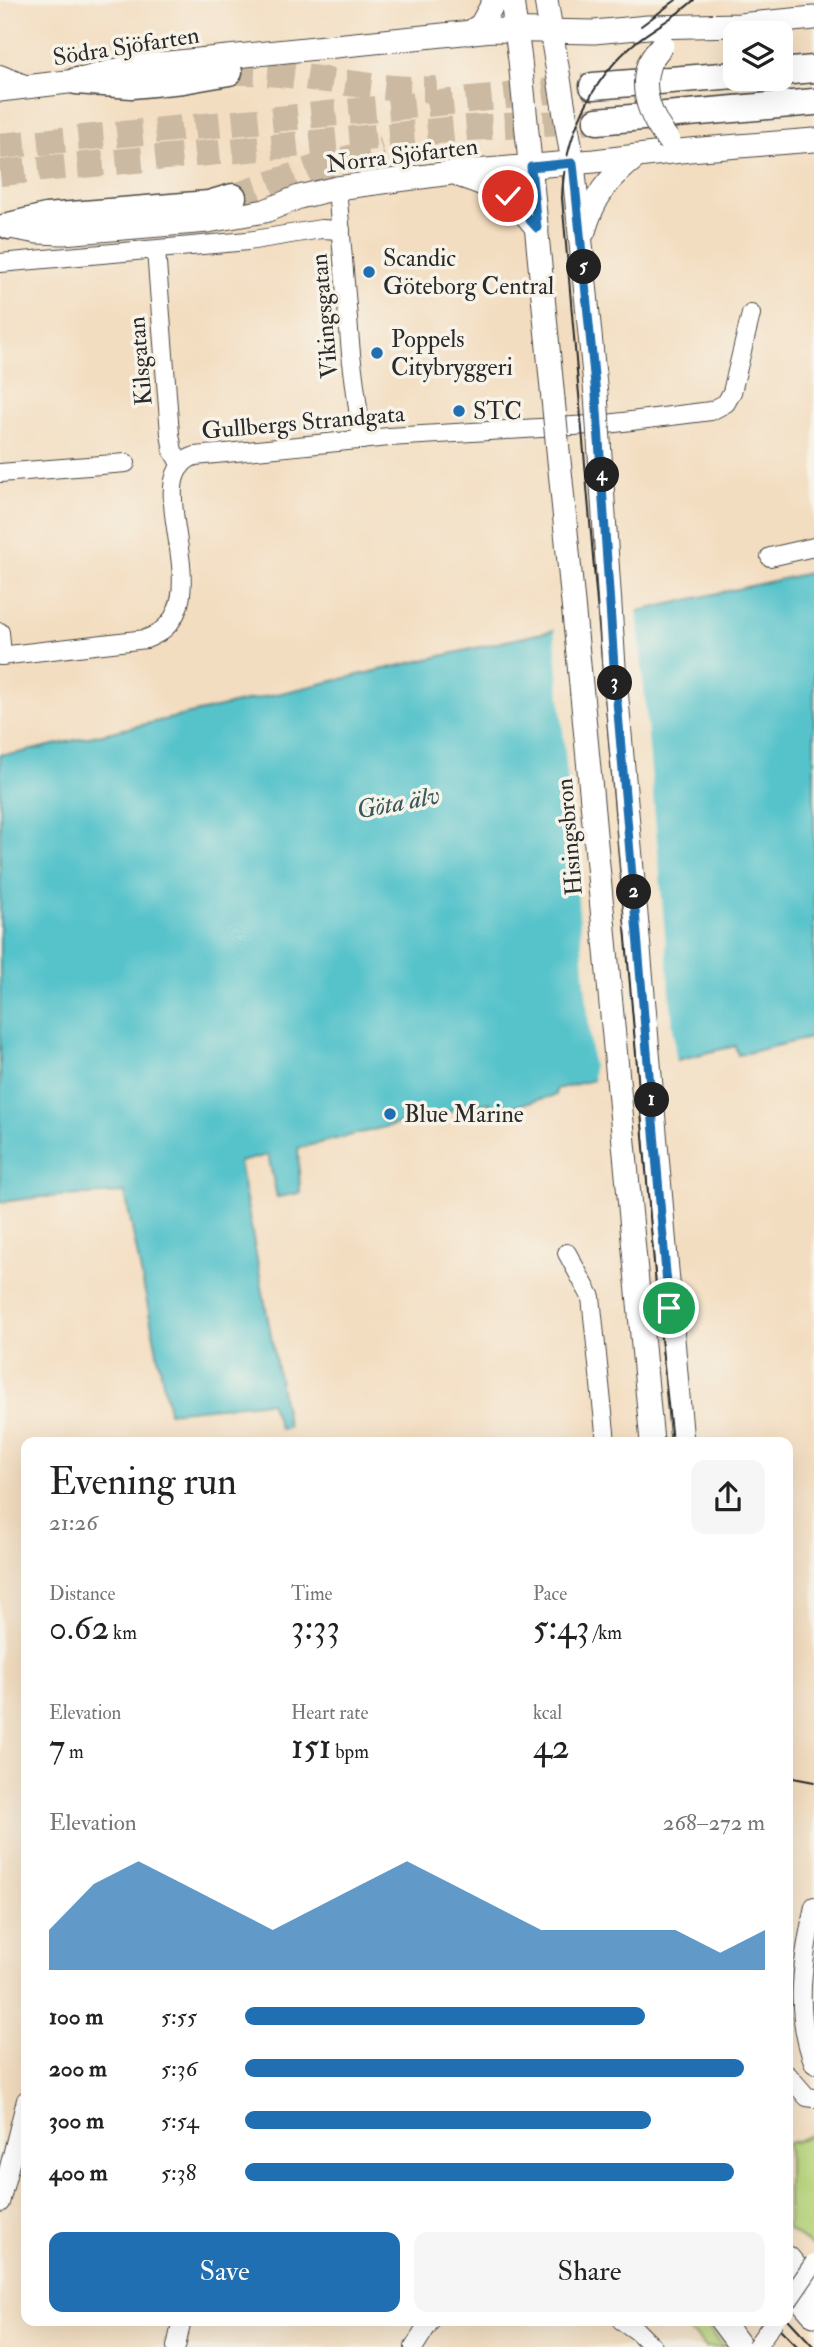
<!DOCTYPE html>
<html lang="en">
<head>
<meta charset="utf-8">
<style>
  :root { --surface:#fff; --page:#f6f6f6; --text:#222; --muted:#767676; --accent:#1f6fb2 }
  body { margin:0; font-family:"IM FELL Double Pica",serif; background:var(--page); color:var(--text); height:100vh; display:flex; flex-direction:column; font-size:26px; white-space:nowrap }
  * { box-sizing:border-box; margin:0 }
  p { font-size:23px; color:var(--muted) }
  .icon { flex:none; width:38px; height:38px; fill:none; stroke:currentColor; stroke-width:2; stroke-linecap:round; stroke-linejoin:round }
  .map { position:relative; flex:1; overflow:hidden }
  .details { position:absolute; left:21px; top:1437px; width:772px; height:889px; display:flex; flex-direction:column; background:var(--surface); border-radius:14px; box-shadow:0 7px 28px #0002 }
  .details>* { flex:none }
  .tools { position:absolute; left:723px; top:21px; display:grid; gap:14px }
  .tools a { display:grid; place-items:center; width:70px; height:70px; border-radius:14px; background:var(--surface); box-shadow:0 7px 28px #0002; font-size:35px }
  .pin { position:absolute; display:grid; place-items:center; width:60px; height:60px; color:#fff; margin:-30px; border:4px solid #fff; border-radius:50%; box-shadow:0 2px 7px #0007 }
  .km { position:absolute; width:35px; height:35px; margin:-18px; border-radius:50%; background:#222; color:#fff; font-size:19px; line-height:35px; text-align:center }
  .round { display:grid; place-items:center; flex:none; width:74px; height:74px; border-radius:14px; background:var(--page) }
  .headline { display:flex; align-items:center; justify-content:space-between; height:119px; padding:0 28px }
  h1 { font-size:38px; font-weight:600; line-height:52px }
  .metrics { display:grid; grid-template-columns:repeat(3,1fr); gap:10px; height:119px; padding:7px 28px }
  .metrics div { display:grid; align-content:center }
  .metrics b { font-size:35px; font-weight:600 }
  .metrics small { font-size:19px; font-weight:400 }
  .metrics p { font-size:19px }
  .chart { height:196px; padding:14px 28px }
  .chart p { display:flex; justify-content:space-between }
  .chart svg { width:100%; height:126px; margin-top:7px; fill:var(--accent); opacity:.7 }
  .primary-button { display:flex; gap:14px; margin-top:auto; padding:14px 28px }
  .primary-button a { flex:1; height:80px; border-radius:14px; background:var(--accent); color:#fff; font-size:28px; font-weight:600; line-height:80px; text-align:center }
  .primary-button a+a { background:var(--page); color:var(--text) }
  ul { padding:0 28px; list-style:none; font-size:23px }
  li { display:grid; grid-template-columns:112px 84px 1fr; align-items:center; height:52px }
  li i { height:18px; border-radius:9px; background:var(--accent) }
  .map>svg:first-child { display:block }
</style>
</head>
<body>
<div class="map">
<svg width="814" height="2347" viewBox="0 0 814 2347">
  <rect width="100%" height="100%" fill="#f7f3e8"/>
  <filter id="ink" filterUnits="userSpaceOnUse"><feTurbulence type="fractalNoise" baseFrequency=".0143" numOctaves="2"/><feDisplacementMap in="SourceGraphic" scale="14" xChannelSelector="R" yChannelSelector="G"/><feConvolveMatrix kernelMatrix="1 2 1 2 8 2 1 2 1" color-interpolation-filters="sRGB"/></filter>
  <filter id="wash" filterUnits="userSpaceOnUse"><feTurbulence type="fractalNoise" baseFrequency=".00686" numOctaves="4" result="noise"/><feDisplacementMap in="SourceGraphic" scale="28" xChannelSelector="R" yChannelSelector="G"/><feGaussianBlur stdDeviation="1.57" result="paint"/><feColorMatrix in="noise" values="0 0 0 0 0 0 0 0 0 0 0 0 0 0 0 0 0 1.4 0 .05"/><feComposite in="paint" operator="in"/></filter>
  <g filter="url(#wash)">
    <rect width="100%" height="100%" fill="#f3ddc0"/>
    <g fill="#b9d67d" stroke="#728054" stroke-width="2">
      <polygon points="814,2133 814,2243 812,2246 788,2229 788,2143 798,2141"/>
      <polygon points="679,2321 703,2321 724,2347 706,2347"/>
    </g>
    <path fill="#56c3cb" stroke="#40777b" stroke-width="2" d="M814,572V1037L738,1055L735,1046L556,1089V1095L492,1112L489,1102L298,1148L300,1193L277,1197L268,1155L239,1162L288,1428L280,1429L270,1402L169,1412L125,1193L42,1197L0,1202V754H14C281,694 547,630 814,572Z"/>
    <polygon fill="#f3ddc0" points="637,609 676,1063 594,1083 554,627"/>
  </g>
  <g filter="url(#ink)">
    <g fill="none" stroke-linecap="round" stroke-linejoin="round">
      <g stroke="#cbb9a2" stroke-width="26" stroke-dasharray="26 13" stroke-linecap="butt">
        <path d="M229,72C298,70 367,92 437,89"/>
        <polyline points="0,146 500,97 593,86"/>
        <polyline points="0,173 469,128 597,121"/>
        <polyline points="233,197 324,165 383,149"/>
      </g>
      <defs>
        <g id="minor">
          <polyline points="0,74 30,86"/>
          <polyline points="337,188 351,354 362,440"/>
          <polyline points="156,250 170,434 173,451 181,466"/>
          <polyline points="0,263 248,241 321,229 341,230"/>
          <polyline points="0,473 126,463"/>
          <polyline points="770,557 814,547"/>
          <polyline points="0,632 2,656"/>
          <path d="M0,656L146,639C229,609 133,477 195,456L389,437L607,424L711,411L726,403L732,392L751,314"/>
          <polyline points="567,1253 591,1297 606,1442"/>
          <path d="M814,1906C803,1961 793,2011 814,2064"/>
          <polyline points="788,2075 807,2097 814,2098"/>
          <polyline points="0,2203 26,2100"/>
          <polyline points="621,2320 637,2331 653,2347"/>
          <polyline points="176,2347 182,2320"/>
          <polyline points="414,2347 431,2320"/>
        </g>
        <g id="major">
          <polyline points="512,0 520,60 553,399"/>
          <polyline points="546,0 573,163 596,395"/>
          <polyline points="469,33 481,25 495,0"/>
          <polyline points="0,90 76,81 129,67 492,30 594,32 648,27 739,25 814,18"/>
          <path d="M461,176C499,188 512,197 537,228"/>
          <polyline points="10,227 37,232 63,233 208,221 265,211 299,197 337,188 451,173 594,161 689,150 814,140"/>
          <path d="M584,231C594,196 608,179 636,157"/>
          <polyline points="582,695 652,1442"/>
          <polyline points="637,926 682,1442"/>
          <polyline points="788,2258 814,2289"/>
          <polyline points="788,2285 814,2315"/>
          <polyline points="721,2320 741,2347"/>
        </g>
        <g id="highway">
          <polyline points="780,72 814,69"/>
          <polyline points="76,81 132,85 183,80 229,72"/>
          <polyline points="593,86 735,75"/>
          <polyline points="597,121 814,102"/>
          <polyline points="9,226 46,217 209,204 233,197"/>
        </g>
      </defs>
      <use href="#minor" stroke="#494641" stroke-width="20"/>
      <use href="#major" stroke="#494641" stroke-width="25"/>
      <use href="#highway" stroke="#494641" stroke-width="29"/>
      <use href="#minor" stroke="#fff" stroke-width="18"/>
      <use href="#major" stroke="#fff" stroke-width="23"/>
      <use href="#highway" stroke="#fff" stroke-width="26"/>
      <g stroke="#2b2b2b" stroke-width="2">
        <polyline points="641,26 676,0"/>
        <path d="M672,1442L658,1309L562,198C564,138 590,80 637,41C655,27 677,16 694,0"/>
        <polyline points="788,1777 814,1782"/>
        <polyline points="788,2319 814,2347"/>
        <polyline points="771,2320 798,2347"/>
      </g>
      <defs>
        <g id="minor-bridge">
          <polyline points="788,2301 814,2263"/>
          <polyline points="756,2347 775,2320"/>
        </g>
        <g id="major-bridge">
          <path d="M662,45C658,51 652,57 649,64C639,91 652,121 669,141"/>
          <polyline points="596,395 614,666 637,926"/>
          <polyline points="553,399 582,695"/>
        </g>
      </defs>
      <use href="#minor-bridge" stroke="#494641" stroke-width="20" stroke-linecap="butt"/>
      <use href="#major-bridge" stroke="#494641" stroke-width="25" stroke-linecap="butt"/>
      <use href="#minor-bridge" stroke="#fff" stroke-width="18"/>
      <use href="#major-bridge" stroke="#fff" stroke-width="23"/>
    </g>
  </g>
  <g fill="none" stroke-linecap="round" stroke-linejoin="round" filter="url(#ink)">
    <defs>
      <polyline id="route" points="508,196 537,228 531,167 573,163 596,395 614,666 669,1308"/>
    </defs>
    <use href="#route" stroke="#fff" stroke-width="14"/>
    <use href="#route" stroke="#1f6fb2" stroke-width="9"/>
  </g>
  <g fill="#1f6fb2" stroke="#f7f3e8" stroke-width="2.5">
    <circle cx="369" cy="272" r="7"/>
    <circle cx="377" cy="353" r="7"/>
    <circle cx="459" cy="411" r="7"/>
    <circle cx="390" cy="1114" r="7"/>
  </g>
  <g text-anchor="middle" stroke-width="7" stroke-linejoin="round" paint-order="stroke">
    <g font-size="24" fill="#2b2b2b" stroke="#f7f3e8">
      <text transform="translate(126 46) rotate(-9)" y="8">Södra Sjöfarten</text>
      <text transform="translate(402 155) rotate(-7)" y="8">Norra Sjöfarten</text>
      <text transform="translate(324 316) rotate(-95)" y="8">Vikingsgatan</text>
      <text transform="translate(140 361) rotate(-95)" y="8">Kilsgatan</text>
      <text transform="translate(303 422) rotate(-5)" y="8">Gullbergs Strandgata</text>
      <text transform="translate(569 837) rotate(-95)" y="8">Hisingsbron</text>
    </g>
    <g font-size="24" fill="#2b2b2b" stroke="#f7f3e8" text-anchor="start">
      <text x="383" y="266">Scandic<tspan x="383" dy="28">Göteborg Central</tspan></text>
      <text x="391" y="347">Poppels<tspan x="391" dy="28">Citybryggeri</tspan></text>
      <text x="473" y="419">STC</text>
      <text x="404" y="1122">Blue Marine</text>
    </g>
    <g font-size="26" font-style="italic" fill="#38595b" stroke="#f7f3e8">
      <text transform="translate(398 802) rotate(-11)" y="9">Göta älv</text>
    </g>
  </g>
</svg>
<div class="tools">
<a><svg class="icon" aria-label="layers" viewBox="0 0 24 24"><path d="M12 4l9 5-9 5-9-5zM3 14l9 5 9-5"/></svg></a>
</div>
<div class="pin" style="left:669px;top:1308px;background:#1e9e55"><svg class="icon" aria-label="arrive" viewBox="0 0 24 24"><path d="M6 21V4h12l-3 4 3 4H6"/></svg></div>
<div class="pin" style="left:508px;top:196px;background:#d93025"><svg class="icon" aria-label="check" viewBox="0 0 24 24"><path d="M5 12l5 5 9-10"/></svg></div>
<b class="km" style="left:652px;top:1100px">1</b>
<b class="km" style="left:634px;top:892px">2</b>
<b class="km" style="left:615px;top:683px">3</b>
<b class="km" style="left:602px;top:475px">4</b>
<b class="km" style="left:584px;top:267px">5</b>
<section class="details">
<div class="headline"><div><h1>Evening run</h1><p>21:26</p></div><a class="round"><svg class="icon" aria-label="share" viewBox="0 0 24 24"><path d="M12 15V3M7 8l5-5 5 5M5 13v7h14v-7"/></svg></a></div>
<div class="metrics">
<div><p>Distance</p><b>0.62<small> km</small></b></div>
<div><p>Time</p><b>3:33</b></div>
<div><p>Pace</p><b>5:43<small> /km</small></b></div>
</div>
<div class="metrics">
<div><p>Elevation</p><b>7<small> m</small></b></div>
<div><p>Heart rate</p><b>151<small> bpm</small></b></div>
<div><p>kcal</p><b>42</b></div>
</div>
<div class="chart"><p><span>Elevation</span>268–272 m</p>
<svg viewBox="0 0 160 44" preserveAspectRatio="none"><path d="M0 44V30L10 14L20 6L30 14L40 22L50 30L60 22L70 14L80 6L90 14L100 22L110 30L120 30L130 30L140 30L150 38L160 30V44z"/></svg>
</div>
<ul>
<li><b>100 m</b>5:55<i style="width:77%"></i></li>
<li><b>200 m</b>5:36<i style="width:96%"></i></li>
<li><b>300 m</b>5:54<i style="width:78%"></i></li>
<li><b>400 m</b>5:38<i style="width:94%"></i></li>
</ul>
<div class="primary-button"><a>Save</a><a>Share</a></div>
</section>
</div>
</body>
</html>
